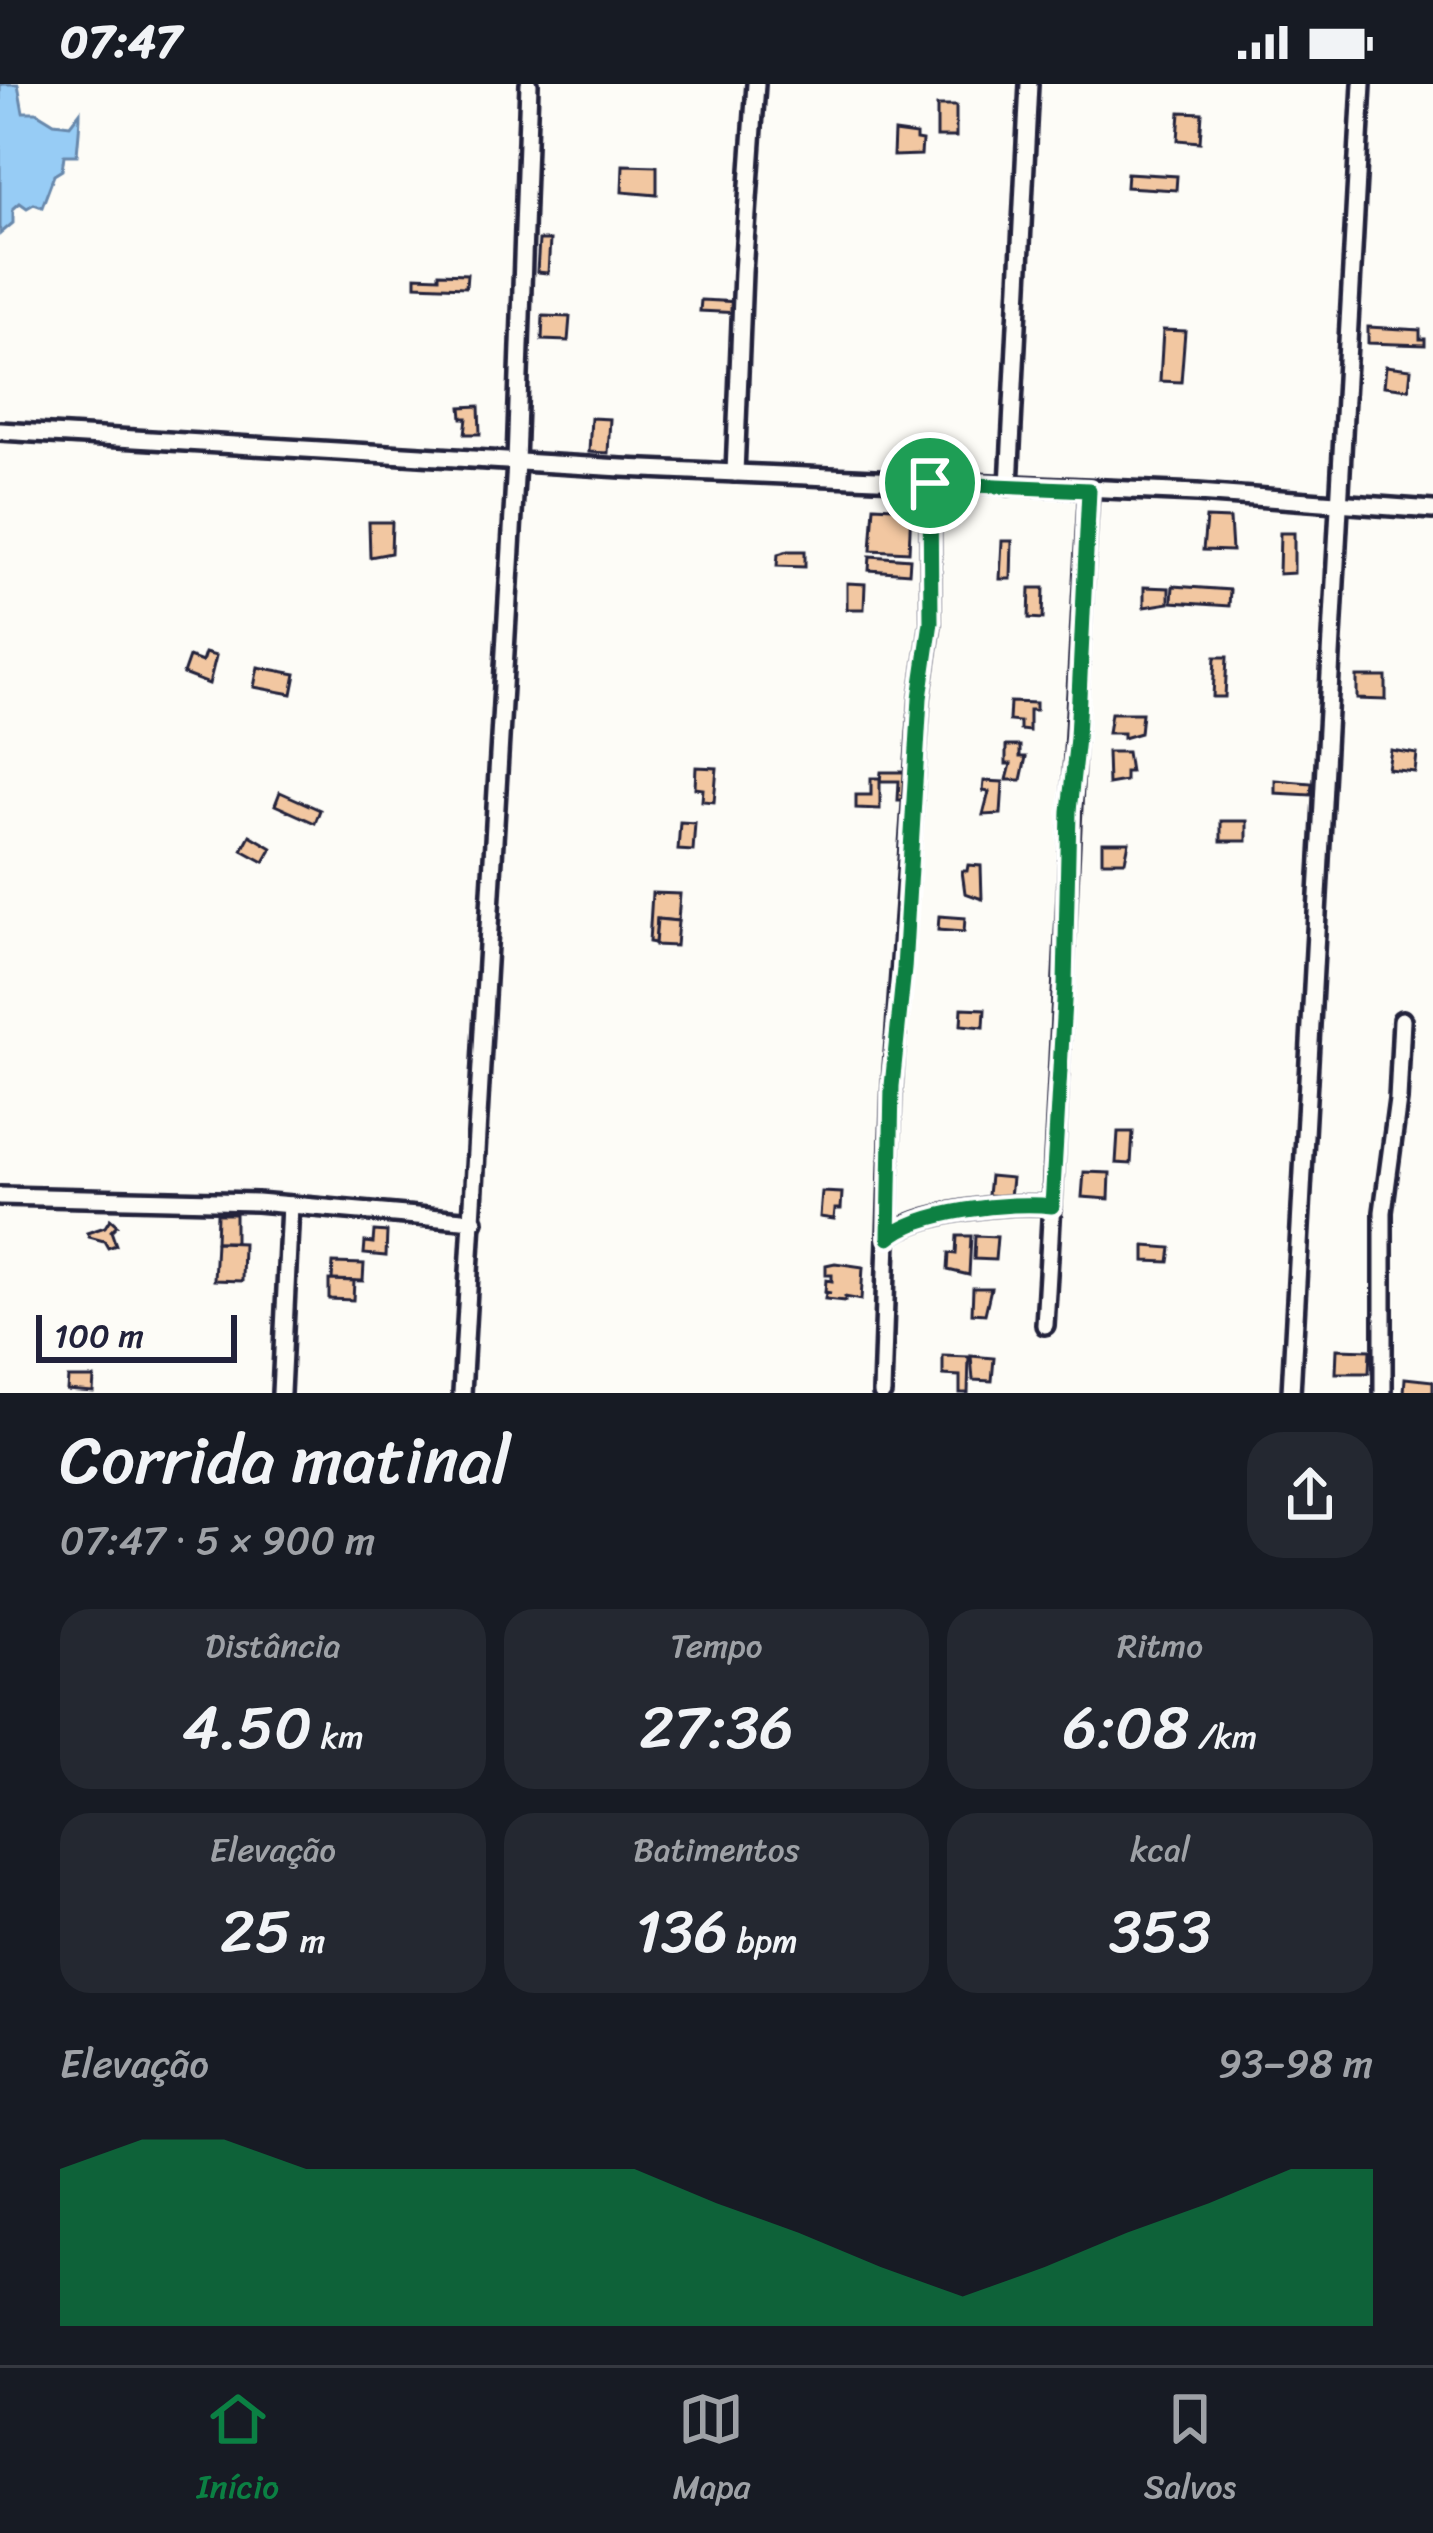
<!DOCTYPE html>
<html lang="pt">
<head>
<meta charset="utf-8">
<style>
  :root { --surface:#171b24; --page:#242831; --text:#f1f3f6; --muted:#9ea1a6; --line:#363941; --accent:#0b8043 }
  body { margin:0; font-family:Sriracha,sans-serif; background:var(--page); color:var(--text); height:100vh; display:flex; flex-direction:column; font-size:45px; white-space:nowrap }
  * { box-sizing:border-box; margin:0 }
  p { font-size:39px; color:var(--muted) }
  .icon { flex:none; width:66px; height:66px; fill:none; stroke:currentColor; stroke-width:2; stroke-linecap:round; stroke-linejoin:round }
  .map { position:relative; height:1309px; overflow:hidden }
  .details { display:flex; flex-direction:column; background:var(--surface); flex:1 }
  .details>* { flex:none }
  .scale { position:absolute; left:36px; bottom:30px; width:201px; box-sizing:border-box; padding-left:12px; border:6px solid #22223b; border-top:0; font-size:33px; line-height:42px; white-space:nowrap; color:#22223b; -webkit-text-stroke:9px #fdfcf7; paint-order:stroke }
  .pin { position:absolute; display:grid; place-items:center; width:102px; height:102px; color:#fff; margin:-51px; border:6px solid #fff; border-radius:50%; box-shadow:0 3px 12px #0007 }
  .round { display:grid; place-items:center; flex:none; width:126px; height:126px; border-radius:36px; background:var(--page) }
  .summary { display:flex; align-items:center; justify-content:space-between; height:204px; padding:0 60px }
  h1 { font-size:66px; font-weight:600; line-height:90px }
  .metrics { display:grid; grid-template-columns:repeat(3,1fr); gap:18px; height:204px; padding:12px 60px }
  .metrics div { display:grid; align-content:center; border-radius:30px; background:var(--page); text-align:center }
  .metrics b { font-size:60px; font-weight:600 }
  .metrics small { font-size:33px; font-weight:400 }
  .metrics p { font-size:33px }
  .chart { height:336px; padding:24px 60px }
  .chart p { display:flex; justify-content:space-between }
  .chart svg { width:100%; height:216px; margin-top:12px; fill:var(--accent); opacity:.7 }
  .status { display:flex; justify-content:space-between; align-items:center; height:84px; padding:0 60px; background:var(--surface); direction:ltr }
  .status svg { height:33px; fill:currentColor }
  .tabs { display:flex; justify-content:space-around; align-items:center; height:168px; border-top:3px solid var(--line); background:var(--surface); font-size:33px; color:var(--muted) }
  .tabs a { display:grid; justify-items:center; gap:6px }
  .tabs .current { color:var(--accent) }
  .map>svg:first-child { display:block }
</style>
</head>
<body>
<div class="status"><b>07:47</b><svg viewBox="0 0 49 12"><path d="M0 12V9h3v3zM5 12V6h3v6zM10 12V3h3v9zM15 12V0h3v12zM26 1h20v11H26zM47 4h2v5h-2z"/></svg></div>
<div class="map">
<svg width="1433" height="1309" viewBox="0 0 1433 1309">
  <rect width="100%" height="100%" fill="#fdfcf7"/>
  <filter id="ink" filterUnits="userSpaceOnUse"><feTurbulence type="fractalNoise" baseFrequency=".00833" numOctaves="2"/><feDisplacementMap in="SourceGraphic" scale="24" xChannelSelector="R" yChannelSelector="G"/><feConvolveMatrix kernelMatrix="1 2 1 2 8 2 1 2 1" color-interpolation-filters="sRGB"/></filter>
  <g filter="url(#ink)">
    <path fill="#97ccf5" stroke="#6888ab" stroke-width="3" d="M0,0H18L23,28H36L54,39L70,41L80,28C80,43 78,57 77,71H64L62,86L54,91L42,123L34,120L27,124L20,119L13,125V139L0,150Z"/>
    <g fill="#f2c7a1" stroke="#22223b" stroke-width="3">
      <rect x="937" y="22" width="19" height="31"/>
      <polygon points="1180,28 1202,29 1200,58 1178,56"/>
      <polygon points="894,48 916,51 916,56 922,57 921,71 893,72"/>
      <polygon points="623,81 657,82 657,111 622,108"/>
      <polygon points="1127,89 1177,92 1176,106 1126,103"/>
      <polygon points="539,156 550,156 548,189 537,188"/>
      <polygon points="439,189 467,190 466,203 416,201 416,192 439,193"/>
      <polygon points="701,216 740,218 740,229 700,227"/>
      <polygon points="543,232 570,233 568,257 542,256"/>
      <polygon points="1368,243 1420,246 1420,255 1425,255 1425,261 1368,259"/>
      <polygon points="1163,246 1185,247 1181,298 1160,297"/>
      <polygon points="1386,282 1411,285 1409,305 1384,302"/>
      <polygon points="479,322 480,350 465,350 467,334 462,334 461,323"/>
      <polygon points="591,334 610,335 608,369 589,368"/>
      <polygon points="874,422 911,424 909,468 871,466"/>
      <polygon points="1206,434 1230,435 1232,467 1203,466"/>
      <polygon points="369,438 392,438 391,469 370,473"/>
      <polygon points="1280,449 1294,449 1294,489 1279,490"/>
      <polygon points="1002,457 1012,457 1011,495 1000,495"/>
      <polygon points="788,467 805,467 805,483 777,482 778,470"/>
      <polygon points="870,472 910,475 909,489 869,486"/>
      <polygon points="847,499 865,500 864,525 847,525"/>
      <polygon points="1173,502 1230,506 1229,522 1172,518"/>
      <polygon points="1144,503 1169,504 1169,519 1144,523"/>
      <polygon points="1030,504 1044,504 1043,535 1029,534"/>
      <polygon points="205,569 216,572 209,600 183,590 189,573 202,578"/>
      <polygon points="1215,573 1227,573 1225,613 1213,613"/>
      <polygon points="258,583 296,590 292,610 254,603"/>
      <polygon points="1357,593 1386,593 1386,616 1357,615"/>
      <polygon points="1010,618 1036,619 1036,626 1029,626 1029,647 1020,646 1020,638 1009,637"/>
      <polygon points="1111,629 1142,629 1140,649 1123,654 1123,649 1108,649"/>
      <polygon points="1006,662 1020,662 1020,673 1026,673 1021,696 1007,696 1011,680 1006,680"/>
      <polygon points="1391,666 1417,670 1415,688 1388,685"/>
      <polygon points="1107,668 1127,668 1130,688 1125,688 1125,697 1108,700"/>
      <polygon points="696,683 717,684 714,718 702,717 703,705 695,704"/>
      <polygon points="881,688 909,688 908,716 898,716 899,697 880,697"/>
      <polygon points="871,694 880,694 880,725 856,724 856,711 871,711"/>
      <polygon points="1275,696 1312,699 1311,711 1275,709"/>
      <polygon points="984,697 1003,698 1001,730 983,731 989,708 983,707"/>
      <polygon points="280,708 320,726 315,739 275,721"/>
      <rect x="1221" y="737" width="26" height="20"/>
      <polygon points="680,738 695,739 693,767 678,766"/>
      <polygon points="250,751 272,764 264,778 242,766"/>
      <polygon points="1102,758 1129,758 1125,777 1102,777"/>
      <polygon points="968,781 981,782 982,815 965,809 962,787 967,787"/>
      <polygon points="652,809 680,810 678,837 657,835 655,859 649,858"/>
      <polygon points="939,832 965,834 964,848 938,846"/>
      <polygon points="657,835 678,837 676,862 655,861"/>
      <polygon points="962,924 985,925 984,943 961,941"/>
      <polygon points="1118,1048 1133,1048 1131,1080 1116,1079"/>
      <polygon points="1084,1088 1110,1089 1109,1115 1082,1113"/>
      <polygon points="990,1092 1012,1094 1010,1113 988,1111"/>
      <polygon points="822,1108 842,1109 841,1125 835,1125 834,1135 820,1133"/>
      <polygon points="217,1130 235,1130 235,1158 216,1158"/>
      <polygon points="110,1135 117,1141 111,1147 116,1161 108,1164 104,1157 89,1153 87,1149 105,1143"/>
      <polygon points="374,1147 387,1148 386,1172 364,1170 365,1158 373,1159"/>
      <polygon points="957,1152 971,1152 969,1191 948,1186 949,1169 956,1170"/>
      <polygon points="975,1152 997,1153 995,1176 974,1175"/>
      <polygon points="216,1158 243,1159 242,1197 214,1196"/>
      <polygon points="1145,1162 1171,1164 1169,1178 1145,1177"/>
      <polygon points="333,1179 364,1180 363,1197 332,1196"/>
      <polygon points="835,1179 863,1183 861,1216 845,1213 845,1217 825,1215 826,1209 831,1209 825,1208 826,1196 832,1197 832,1191 826,1191 826,1181"/>
      <polygon points="329,1196 354,1197 353,1216 329,1215"/>
      <polygon points="973,1204 991,1204 985,1230 972,1229"/>
      <polygon points="1337,1265 1370,1266 1369,1289 1336,1289"/>
      <polygon points="943,1272 969,1273 968,1309 960,1309 960,1292 943,1291"/>
      <polygon points="971,1272 994,1274 992,1297 973,1296"/>
      <polygon points="68,1294 94,1294 93,1308 67,1306"/>
      <polygon points="1405,1294 1433,1297 1433,1309 1404,1309"/>
    </g>
    <g fill="none" stroke-linecap="round" stroke-linejoin="round">
      <defs>
        <g id="minor">
          <polyline points="0,347 622,384 1197,409 1433,426"/>
          <polyline points="735,389 743,188 756,0"/>
          <polyline points="1009,402 1029,0"/>
          <polyline points="0,1112 257,1118 474,1137"/>
          <path d="M888,1153C919,1127 1011,1117 1051,1122"/>
          <path d="M1045,1241C1062,963 1071,685 1089,407"/>
          <polyline points="281,1309 290,1121"/>
          <polyline points="462,1309 516,378 529,0"/>
          <polyline points="882,1309 892,1002 920,614 931,539 930,399"/>
          <polyline points="1291,1309 1362,0"/>
          <polyline points="1383,1309 1383,1128 1398,1016 1402,936"/>
        </g>
      </defs>
      <use href="#minor" stroke="#22223b" stroke-width="24"/>
      <use href="#minor" stroke="#fdfcf7" stroke-width="15"/>
    </g>
  </g>
  <g fill="none" stroke-linecap="round" stroke-linejoin="round" filter="url(#ink)">
    <defs>
      <path id="route" d="M930,399L1089,406L1077,654L1069,727L1065,900L1052,1122C1011,1117 919,1127 889,1154L892,1002L904,885L920,614L931,538Z"/>
    </defs>
    <use href="#route" stroke="#fff" stroke-width="24"/>
    <use href="#route" stroke="#0b8043" stroke-width="15"/>
  </g>
</svg>
<div class="scale">100 m</div>
<div class="pin" style="left:930px;top:399px;background:#1e9e55"><svg class="icon" aria-label="arrive" viewBox="0 0 24 24"><path d="M6 21V4h12l-3 4 3 4H6"/></svg></div>
</div>
<section class="details">
<div class="summary"><div><h1>Corrida matinal</h1><p>07:47 · 5 × 900 m</p></div><a class="round"><svg class="icon" aria-label="share" viewBox="0 0 24 24"><path d="M12 15V3M7 8l5-5 5 5M5 13v7h14v-7"/></svg></a></div>
<div class="metrics">
<div><p>Distância</p><b>4.50<small> km</small></b></div>
<div><p>Tempo</p><b>27:36</b></div>
<div><p>Ritmo</p><b>6:08<small> /km</small></b></div>
</div>
<div class="metrics">
<div><p>Elevação</p><b>25<small> m</small></b></div>
<div><p>Batimentos</p><b>136<small> bpm</small></b></div>
<div><p>kcal</p><b>353</b></div>
</div>
<div class="chart"><p><span>Elevação</span>93–98 m</p>
<svg viewBox="0 0 160 44" preserveAspectRatio="none"><path d="M0 44V12L10 6L20 6L30 12L40 12L50 12L60 12L70 12L80 19L90 25L100 32L110 38L120 32L130 25L140 19L150 12L160 12V44z"/></svg>
</div>
</section>
<nav class="tabs">
<a class="current"><svg class="icon" aria-label="home" viewBox="0 0 24 24"><path d="M3 11l9-7 9 7M6 9v11h12V9"/></svg>Início</a>
<a><svg class="icon" aria-label="map" viewBox="0 0 24 24"><path d="M3 6l6-2 6 2 6-2v14l-6 2-6-2-6 2zM9 4v14M15 6v14"/></svg>Mapa</a>
<a><svg class="icon" aria-label="saved" viewBox="0 0 24 24"><path d="M7 4h10v16l-5-4-5 4z"/></svg>Salvos</a>
</nav>
</body>
</html>
